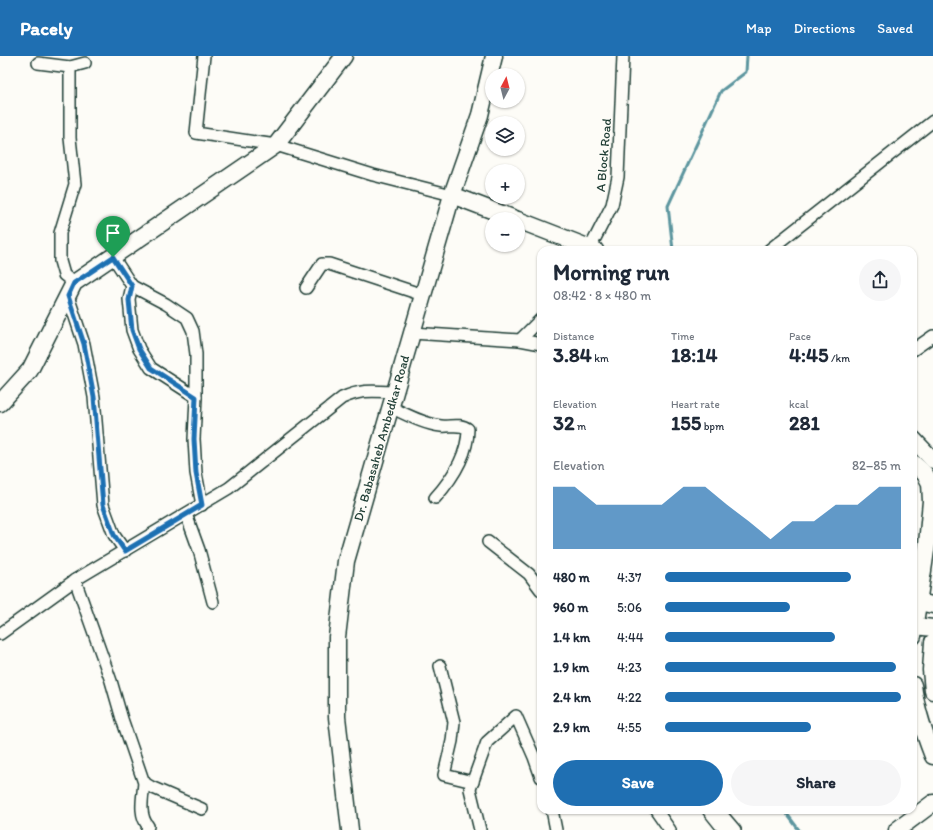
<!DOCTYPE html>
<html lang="en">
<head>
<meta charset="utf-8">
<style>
  :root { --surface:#fff; --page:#f6f6f7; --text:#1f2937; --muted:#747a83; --accent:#1f6fb2 }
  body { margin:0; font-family:Itim,sans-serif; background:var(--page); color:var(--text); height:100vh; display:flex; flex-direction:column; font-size:15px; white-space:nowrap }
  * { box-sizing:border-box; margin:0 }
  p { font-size:13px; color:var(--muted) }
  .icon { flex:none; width:22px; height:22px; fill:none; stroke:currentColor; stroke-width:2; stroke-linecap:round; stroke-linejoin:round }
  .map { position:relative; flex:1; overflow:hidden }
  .panel { position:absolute; left:537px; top:190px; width:380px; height:568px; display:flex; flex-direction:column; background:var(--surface); border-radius:12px; box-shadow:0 1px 3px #0004 }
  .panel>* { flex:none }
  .needle { width:26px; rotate:7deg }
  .buttons { position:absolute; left:485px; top:12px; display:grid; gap:8px }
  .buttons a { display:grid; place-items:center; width:40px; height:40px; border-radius:50%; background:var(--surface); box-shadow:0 1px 3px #0004; font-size:20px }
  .pin { position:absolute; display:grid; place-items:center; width:34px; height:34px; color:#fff; margin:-41px -17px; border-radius:50% 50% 50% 0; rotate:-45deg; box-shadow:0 0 4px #0007 }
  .pin .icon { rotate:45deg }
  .round { display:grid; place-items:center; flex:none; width:42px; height:42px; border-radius:21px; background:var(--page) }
  .overview { display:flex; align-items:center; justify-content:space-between; height:68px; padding:0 16px }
  h1 { font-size:22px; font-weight:700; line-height:30px }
  .figures { display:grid; grid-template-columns:repeat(3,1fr); gap:6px; height:68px; padding:4px 16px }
  .figures div { display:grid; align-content:center }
  .figures b { font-size:20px; font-weight:700 }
  .figures small { font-size:11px; font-weight:400 }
  .figures p { font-size:11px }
  .chart { height:112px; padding:8px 16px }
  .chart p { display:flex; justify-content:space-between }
  .chart svg { width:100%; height:72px; margin-top:4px; fill:var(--accent); opacity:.7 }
  .action { display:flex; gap:8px; margin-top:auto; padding:8px 16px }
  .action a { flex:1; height:46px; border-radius:24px; background:var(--accent); color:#fff; font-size:16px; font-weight:700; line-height:46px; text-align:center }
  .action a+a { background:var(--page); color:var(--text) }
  ul { padding:0 16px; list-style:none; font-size:13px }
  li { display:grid; grid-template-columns:64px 48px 1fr; align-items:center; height:30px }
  li i { height:10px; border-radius:5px; background:var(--accent) }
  header { display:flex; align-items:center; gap:24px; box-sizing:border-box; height:56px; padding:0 20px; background:var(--accent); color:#fff }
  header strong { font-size:19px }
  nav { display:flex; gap:22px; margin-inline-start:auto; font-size:14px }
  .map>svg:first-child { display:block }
</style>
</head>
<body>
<header>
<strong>Pacely</strong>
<nav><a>Map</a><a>Directions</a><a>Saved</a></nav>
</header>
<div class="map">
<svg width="933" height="774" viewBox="0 0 933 774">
  <rect width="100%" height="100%" fill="#fdfcf7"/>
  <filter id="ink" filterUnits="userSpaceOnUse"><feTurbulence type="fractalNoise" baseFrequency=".025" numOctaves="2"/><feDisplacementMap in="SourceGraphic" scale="8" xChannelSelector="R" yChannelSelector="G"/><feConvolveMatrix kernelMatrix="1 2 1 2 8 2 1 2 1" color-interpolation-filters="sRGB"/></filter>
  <g filter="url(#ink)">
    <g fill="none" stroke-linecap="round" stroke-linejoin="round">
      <g stroke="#5d969f" stroke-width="3">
        <polyline points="673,194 668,150 721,35 746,16 747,0"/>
        <polyline points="784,754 799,774"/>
      </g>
      <defs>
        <g id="street">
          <polyline points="204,0 196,77 276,89 373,119 452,139"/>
          <polyline points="38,7 70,11"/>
          <polyline points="589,194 612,149 618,121 623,0"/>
          <polyline points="769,194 933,65"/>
          <polyline points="113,201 132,230 129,243 132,274 139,293 151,312 196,341 194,383 196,417 202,449"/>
          <polyline points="74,227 64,219 60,205 60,177 75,128 70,82 70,11 85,7"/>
          <polyline points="132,230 166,248 187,262 193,275 196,298 196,341"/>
          <polyline points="306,232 322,208 329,208 423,239"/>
          <polyline points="68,240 84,288 94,341 103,449 114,479 125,495"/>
          <polyline points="412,277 520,284 541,263"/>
          <polyline points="520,284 541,288"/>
          <polyline points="913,294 933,280"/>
          <path d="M390,351C406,358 423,368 441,370C450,371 460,367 468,373C468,399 452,423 435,442"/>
          <polyline points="186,458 199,494 213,546"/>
          <polyline points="488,486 529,518 541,534"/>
          <polyline points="75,524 111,625 122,663 143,724 146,728 151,731 202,753"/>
          <path d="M0,578L75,524L229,432L342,342C362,333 373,335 394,336"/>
          <polyline points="440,610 454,666 452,685 444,719 473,726"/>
          <path d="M144,726C143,741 138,758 148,770L147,774"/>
          <polyline points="552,754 556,774"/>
          <polyline points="656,754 670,774"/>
          <polyline points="708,754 724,774"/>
          <polyline points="718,754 735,774"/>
          <polyline points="480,774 470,733 487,686 516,660 534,701 541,721"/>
        </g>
        <g id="secondary">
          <polyline points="452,139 515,163"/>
          <polyline points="518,164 595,194"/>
          <polyline points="0,347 30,314 74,227 276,89 344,0"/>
          <polyline points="913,383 933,404"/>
          <polyline points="913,407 925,418 930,427 931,445 927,488 913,580"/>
          <polyline points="918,546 933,549"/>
          <polyline points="915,570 933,572"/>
          <polyline points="933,586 931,614 933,635"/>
          <path d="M913,629C916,654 924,677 933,700"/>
          <polyline points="350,774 337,661 337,581 346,505 452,139 480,59 494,0"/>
          <polyline points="897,774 933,747"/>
        </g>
      </defs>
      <use href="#street" stroke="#1f3d34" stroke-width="14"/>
      <use href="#secondary" stroke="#1f3d34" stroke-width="19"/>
      <use href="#street" stroke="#fdfcf7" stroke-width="11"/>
      <use href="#secondary" stroke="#fdfcf7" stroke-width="16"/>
    </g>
  </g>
  <g fill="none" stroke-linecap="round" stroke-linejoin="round" filter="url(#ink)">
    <defs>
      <polygon id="route" points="113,201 132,230 129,244 132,274 139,293 151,312 196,341 194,383 196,417 202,449 125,495 114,479 103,449 94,341 84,288 68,240 74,227"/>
    </defs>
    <use href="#route" stroke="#fff" stroke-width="8"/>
    <use href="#route" stroke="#1f6fb2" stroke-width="5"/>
  </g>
  <g text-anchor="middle" stroke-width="3" stroke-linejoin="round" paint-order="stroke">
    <g font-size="13" fill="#1f3d34" stroke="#fdfcf7">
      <text transform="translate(603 99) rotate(-85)" y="5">A Block Road</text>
      <text transform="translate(381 382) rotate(-74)" y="5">Dr. Babasaheb Ambedkar Road</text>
    </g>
  </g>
</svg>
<div class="buttons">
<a><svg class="needle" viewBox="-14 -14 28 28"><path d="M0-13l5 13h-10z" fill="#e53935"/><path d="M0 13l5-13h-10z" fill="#747a83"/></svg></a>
<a><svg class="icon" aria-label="layers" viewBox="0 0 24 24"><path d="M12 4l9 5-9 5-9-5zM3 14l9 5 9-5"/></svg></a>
<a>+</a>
<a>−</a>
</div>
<div class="pin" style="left:113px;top:201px;background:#1e9e55"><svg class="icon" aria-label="arrive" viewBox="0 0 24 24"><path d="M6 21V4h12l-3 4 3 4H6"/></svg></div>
<section class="panel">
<div class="overview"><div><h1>Morning run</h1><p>08:42 · 8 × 480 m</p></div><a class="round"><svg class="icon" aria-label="share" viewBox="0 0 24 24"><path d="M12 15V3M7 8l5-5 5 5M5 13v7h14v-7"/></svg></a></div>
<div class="figures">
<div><p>Distance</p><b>3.84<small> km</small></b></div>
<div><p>Time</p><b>18:14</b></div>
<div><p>Pace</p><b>4:45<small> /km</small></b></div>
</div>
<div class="figures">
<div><p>Elevation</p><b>32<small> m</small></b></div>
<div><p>Heart rate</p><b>155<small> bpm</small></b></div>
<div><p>kcal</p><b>281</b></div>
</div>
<div class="chart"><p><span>Elevation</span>82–85 m</p>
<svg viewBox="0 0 160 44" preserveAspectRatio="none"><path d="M0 44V6L10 6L20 17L30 17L40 17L50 17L60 6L70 6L80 17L90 27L100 38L110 27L120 27L130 17L140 17L150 6L160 6V44z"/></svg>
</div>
<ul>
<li><b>480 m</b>4:37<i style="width:79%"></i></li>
<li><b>960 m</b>5:06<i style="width:53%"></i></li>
<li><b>1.4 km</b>4:44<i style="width:72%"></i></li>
<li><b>1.9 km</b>4:23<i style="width:98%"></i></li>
<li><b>2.4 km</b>4:22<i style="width:100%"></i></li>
<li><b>2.9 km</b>4:55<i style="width:62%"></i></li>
</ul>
<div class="action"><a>Save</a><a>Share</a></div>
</section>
</div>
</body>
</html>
